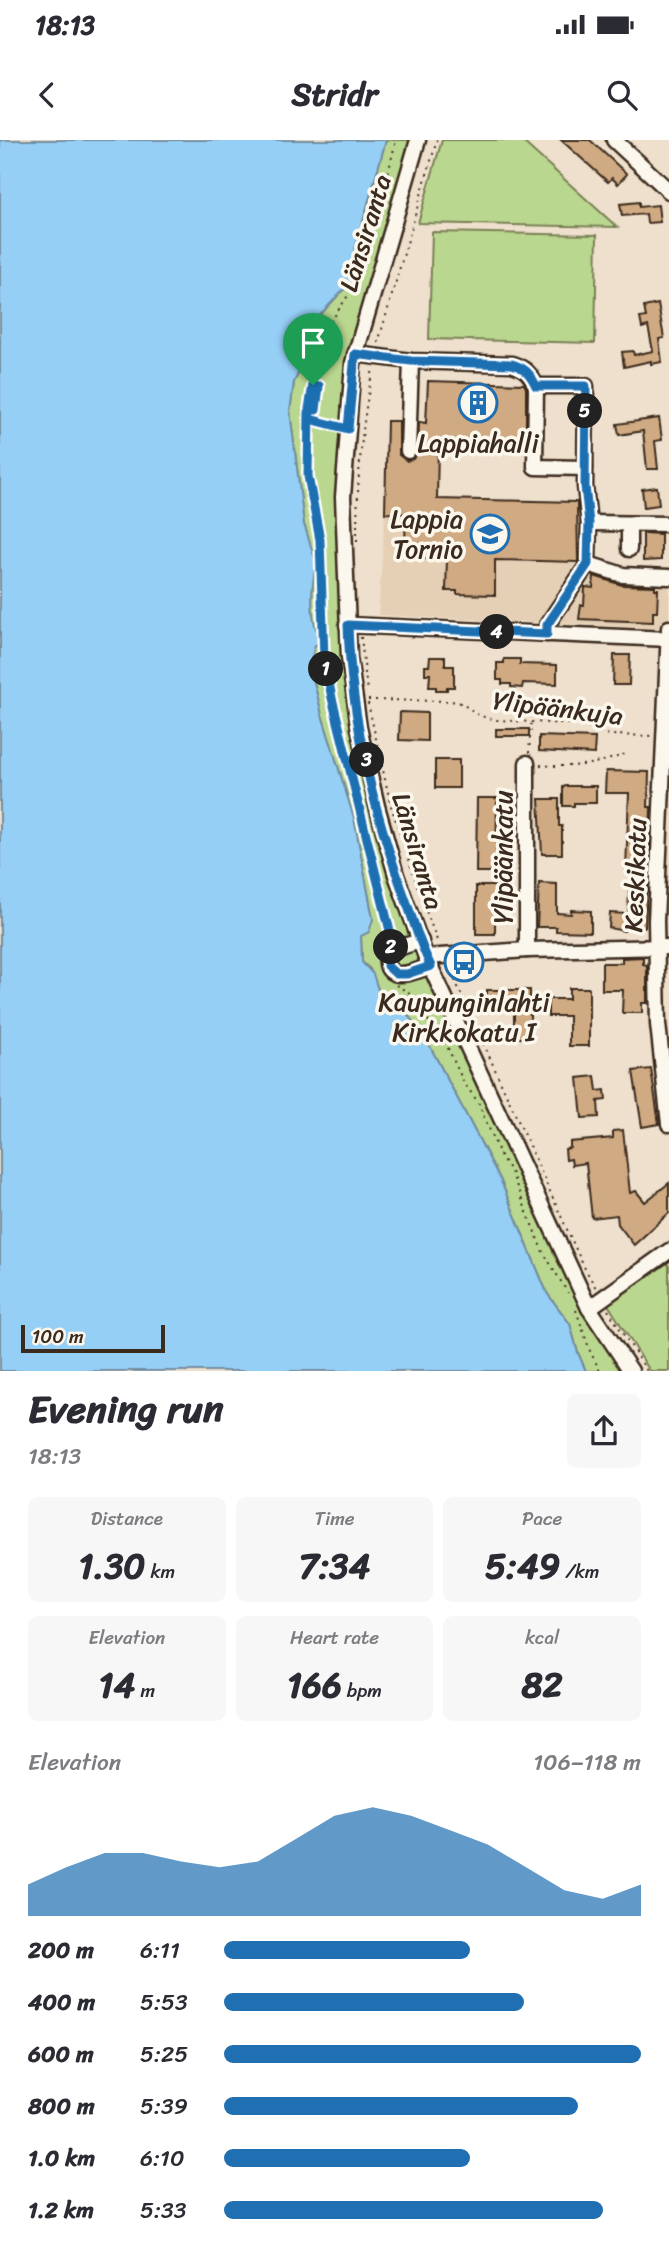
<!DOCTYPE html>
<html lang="en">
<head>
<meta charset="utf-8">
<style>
  :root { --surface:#fff; --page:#f7f7f7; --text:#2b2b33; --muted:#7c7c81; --accent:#1f6fb2 }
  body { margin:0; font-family:Sriracha,sans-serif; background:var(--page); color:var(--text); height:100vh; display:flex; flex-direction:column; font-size:26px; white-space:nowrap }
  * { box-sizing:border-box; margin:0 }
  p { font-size:23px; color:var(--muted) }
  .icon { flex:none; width:38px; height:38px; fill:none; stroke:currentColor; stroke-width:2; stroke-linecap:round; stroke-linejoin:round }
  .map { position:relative; height:1231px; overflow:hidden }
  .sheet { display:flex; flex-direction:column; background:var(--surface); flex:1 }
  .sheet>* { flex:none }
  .scale { position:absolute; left:21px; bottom:18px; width:144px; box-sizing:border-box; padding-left:7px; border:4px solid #3b2a1e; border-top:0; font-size:19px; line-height:24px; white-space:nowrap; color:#3b2a1e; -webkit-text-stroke:5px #fbf7ec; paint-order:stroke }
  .pin { position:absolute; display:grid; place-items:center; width:60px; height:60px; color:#fff; margin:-72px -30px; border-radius:50% 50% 50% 0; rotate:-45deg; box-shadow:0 0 7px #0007 }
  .pin .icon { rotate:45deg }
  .km { position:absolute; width:35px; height:35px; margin:-18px; border-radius:50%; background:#222; color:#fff; font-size:19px; line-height:35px; text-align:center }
  .round { display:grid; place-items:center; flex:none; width:74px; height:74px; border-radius:10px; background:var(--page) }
  .summary { display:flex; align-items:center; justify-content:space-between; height:119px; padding:0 28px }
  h1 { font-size:38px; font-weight:800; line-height:52px }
  .stats { display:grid; grid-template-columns:repeat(3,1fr); gap:10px; height:119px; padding:7px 28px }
  .stats div { display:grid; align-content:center; border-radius:10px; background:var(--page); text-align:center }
  .stats b { font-size:35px; font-weight:800 }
  .stats small { font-size:19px; font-weight:400 }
  .stats p { font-size:19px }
  .chart { height:196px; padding:14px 28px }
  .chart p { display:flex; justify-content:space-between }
  .chart svg { width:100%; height:126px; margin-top:7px; fill:var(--accent); opacity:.7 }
  ul { padding:0 28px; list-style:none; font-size:23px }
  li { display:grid; grid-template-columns:112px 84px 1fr; align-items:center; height:52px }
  li i { height:18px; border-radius:9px; background:var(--accent) }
  .status { display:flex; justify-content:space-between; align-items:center; height:49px; padding:0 35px; background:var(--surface); direction:ltr }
  .status svg { height:19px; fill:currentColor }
  header { display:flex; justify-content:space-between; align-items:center; height:91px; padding:0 28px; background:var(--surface); font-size:32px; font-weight:800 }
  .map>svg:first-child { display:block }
</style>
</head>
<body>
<div class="status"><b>18:13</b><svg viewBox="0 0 49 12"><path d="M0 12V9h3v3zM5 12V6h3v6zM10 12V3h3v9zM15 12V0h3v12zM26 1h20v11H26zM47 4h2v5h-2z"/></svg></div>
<header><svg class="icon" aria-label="back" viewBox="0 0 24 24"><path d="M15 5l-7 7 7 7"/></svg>Stridr<svg class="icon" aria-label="search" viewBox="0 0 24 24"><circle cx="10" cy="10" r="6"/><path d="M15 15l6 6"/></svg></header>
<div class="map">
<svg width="669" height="1231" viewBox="0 0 669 1231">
  <rect width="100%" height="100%" fill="#eee0cc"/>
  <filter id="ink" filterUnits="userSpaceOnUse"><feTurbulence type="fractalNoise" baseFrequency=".0143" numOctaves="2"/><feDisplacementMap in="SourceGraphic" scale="14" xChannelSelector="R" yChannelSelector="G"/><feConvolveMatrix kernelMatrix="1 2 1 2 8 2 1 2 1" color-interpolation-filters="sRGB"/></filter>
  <g filter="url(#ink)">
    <polygon fill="#e5d0b6" points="387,281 426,283 425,306 438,306 437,359 579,362 597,361 596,416 611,428 669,429 669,489 378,475 385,373"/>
    <g fill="#bad78f" stroke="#7a8056" stroke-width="2">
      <path d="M386,0H415L350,222L346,517L423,818L628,1231H586L578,1213L570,1184L547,1153L500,1039L425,897L398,863L382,859L370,829L362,822L361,796L373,779L354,678L322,575L313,538L311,520L315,505L327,502C323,498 318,495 316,489C310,477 312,444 315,431L324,428V425C309,422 310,398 304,385L290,271L294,242L306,217L320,175L343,150L356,144L348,138V134Z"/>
      <polygon points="442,0 521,0 617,87 418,83"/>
      <polygon points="432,92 597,95 595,203 429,199"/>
      <polygon points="664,1120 669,1126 669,1231 650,1231 607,1163"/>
    </g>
    <path fill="#96cff6" stroke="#728da0" stroke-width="2" d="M0,0H386L348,134L349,138L356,144L354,147L343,150L320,175L306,217L294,242L290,271L304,385C310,398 310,414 319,424L324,425V428L315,431C311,447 310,483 320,496L328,498V502L315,505L311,520L313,538L322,575L354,678L373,779L369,792L361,796L362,822L373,834L380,856L385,861L398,863L425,897L500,1039L547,1153L570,1184L578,1213L586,1231H0Z"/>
    <g fill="#d0aa82" stroke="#3b2a1e" stroke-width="2">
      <polygon points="561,0 590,0 627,34 618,44 612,38 608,42"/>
      <polygon points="639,62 639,67 658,65 660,82 647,83 646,74 622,76 620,64"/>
      <polygon points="658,164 664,198 659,199 662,222 651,224 651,221 624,227 622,212 633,211 634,215 653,211 648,186 642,188 640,178 646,177 644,167"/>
      <polygon points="428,241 524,244 526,248 526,309 438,306 437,359 577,362 578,422 495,420 495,455 457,454 457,451 446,451 447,419 424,419 424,404 405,403 406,374 385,373 387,281 399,281 399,315 407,321 413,319 418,311 419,282 426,283"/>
      <polygon points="659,278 662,300 655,301 658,329 647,329 643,291 619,295 617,284"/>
      <polygon points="657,347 659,365 644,367 642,349"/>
      <polygon points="643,393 661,394 661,420 643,421"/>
      <polygon points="594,436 622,445 655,446 655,449 658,449 657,472 653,472 653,482 579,479 581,465 584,465 585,447 593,448"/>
      <polygon points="614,515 630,515 629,545 613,545"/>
      <polygon points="430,517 445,517 445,526 454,526 454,547 447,547 447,550 436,550 436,547 429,547 430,534 425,534 425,526 429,526"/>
      <polygon points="504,519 520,519 520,524 557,525 557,544 523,543 522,548 511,547 511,544 502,544 502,540 497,540 497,523 504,523"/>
      <polygon points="400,572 427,573 427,601 399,600"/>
      <rect x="496" y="589" width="33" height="7"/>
      <polygon points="539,596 595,598 594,614 539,611"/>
      <rect x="435" y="620" width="24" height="28"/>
      <polygon points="606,631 649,632 648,667 651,667 649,730 626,729 629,653 605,653"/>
      <polygon points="566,646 596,646 596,663 574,663 574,666 563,666 563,647"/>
      <polygon points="477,658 497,658 496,732 476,732"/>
      <polygon points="539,659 559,659 559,686 562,686 562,714 542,714"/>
      <polygon points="539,743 557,744 557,773 571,774 571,770 591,771 591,792 556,791 556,787 537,787"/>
      <polygon points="629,745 647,745 645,787 629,787 624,791 609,788 610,773 628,774"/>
      <rect x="476" y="746" width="19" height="48"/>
      <polygon points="643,817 643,824 647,825 647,863 642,863 642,873 622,873 623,850 602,850 602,823 622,823 622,818"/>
      <polygon points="569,848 589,848 589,906 569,906 569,876 548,876 548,859 569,859"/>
      <polygon points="487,850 530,850 530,898 514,898 514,866 487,866"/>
      <polygon points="651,929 659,984 642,987 633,931"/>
      <polygon points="595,936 597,951 605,950 606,960 598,961 599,977 582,978 578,938"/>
      <polygon points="623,990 630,1053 636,1051 645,1062 669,1043 669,1073 634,1105 618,1084 617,1075 592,1078 586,1023 572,1025 571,1019 566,1020 565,1009 570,1008 570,1002 613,998 613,991"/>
    </g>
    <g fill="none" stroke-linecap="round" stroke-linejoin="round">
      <defs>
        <g id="minor">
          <polyline points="418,0 353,223 343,357 349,517 359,588 377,666 396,735 426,817 589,1168 631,1231"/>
          <polyline points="614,0 669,51"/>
          <path d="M355,214L411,221L512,224C525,228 530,233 536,246L535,327L585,328"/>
          <polyline points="536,246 586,246 585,346 589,383 588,424 547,485 547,494"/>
          <polyline points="408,311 411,221"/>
          <polyline points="589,383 669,384"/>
          <polyline points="629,409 629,384"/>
          <polyline points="588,424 623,435 669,437"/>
          <polyline points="347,485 669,499"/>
          <polyline points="669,488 656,781 658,884 669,984"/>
          <path d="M421,801C409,805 384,808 387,824C388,830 392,833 398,834C409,835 421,829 431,826"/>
          <polyline points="527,810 527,623"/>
          <polyline points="426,817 527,810 669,807"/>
          <polyline points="589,1168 669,1111"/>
        </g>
      </defs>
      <use href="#minor" stroke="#3b2a1e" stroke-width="19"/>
      <g stroke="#3b2a1e" stroke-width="2" stroke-dasharray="2 5" stroke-linecap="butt">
        <polyline points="378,203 437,0"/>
        <polyline points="309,269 315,270 319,246 314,245"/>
        <polyline points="311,280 336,286"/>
        <path d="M357,401C357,343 361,286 373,229"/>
        <polyline points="361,497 367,551"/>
        <polyline points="368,560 451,561 461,563 480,576 497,580 584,585 609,595 654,596"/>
        <polyline points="368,563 391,666 423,763 438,803"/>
        <polyline points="529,613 531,584"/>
        <path d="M540,625C574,628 596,625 628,613"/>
        <polyline points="391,799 344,601 332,558 324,518 320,400 308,336 308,311 309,269 315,225 324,192 347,157 360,123 383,55 396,0"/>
        <polyline points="449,827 583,1125 597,1150"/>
        <polyline points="396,845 413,855 421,864 432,889 446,904 464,943 478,962 501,1017 511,1032 542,1110 568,1153"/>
        <polyline points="576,1170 590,1211 600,1231"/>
        <polyline points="608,1170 647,1231"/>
      </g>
      <use href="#minor" stroke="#fbf7ec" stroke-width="14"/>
    </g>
  </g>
  <g fill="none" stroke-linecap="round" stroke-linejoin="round" filter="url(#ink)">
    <defs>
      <path id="route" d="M313,245L309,269L308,336L320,400L324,518L332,558L390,791L392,811L388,815L387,826L396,834H407L431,826C421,807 415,786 408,766C375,677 351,580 348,485L547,494V485L588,424L589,383L585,346L586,246H536C530,233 525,228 512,224L411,221L355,214L348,289L310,279L309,269L316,270L319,246L313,245"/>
    </defs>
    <use href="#route" stroke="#fff" stroke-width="14"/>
    <use href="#route" stroke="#1f6fb2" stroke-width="9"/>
  </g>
  <defs>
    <symbol id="building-ring" viewBox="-11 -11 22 22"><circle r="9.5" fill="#fbf7ec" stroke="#1f6fb2" stroke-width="1.5"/><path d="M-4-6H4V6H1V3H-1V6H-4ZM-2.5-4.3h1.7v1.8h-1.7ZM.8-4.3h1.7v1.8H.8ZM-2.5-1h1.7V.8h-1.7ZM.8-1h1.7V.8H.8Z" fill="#1f6fb2"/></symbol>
    <symbol id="school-ring" viewBox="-11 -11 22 22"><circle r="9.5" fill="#fbf7ec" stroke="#1f6fb2" stroke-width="1.5"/><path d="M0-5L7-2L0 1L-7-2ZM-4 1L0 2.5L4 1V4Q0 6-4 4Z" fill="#1f6fb2"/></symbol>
    <symbol id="bus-ring" viewBox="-11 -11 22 22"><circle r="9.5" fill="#fbf7ec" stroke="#1f6fb2" stroke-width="1.5"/><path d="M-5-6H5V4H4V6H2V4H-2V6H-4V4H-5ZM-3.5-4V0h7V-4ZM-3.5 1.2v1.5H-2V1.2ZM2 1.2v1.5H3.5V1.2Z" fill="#1f6fb2"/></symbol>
  </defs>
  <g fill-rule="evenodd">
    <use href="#building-ring" x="456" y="241" width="44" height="44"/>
    <use href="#school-ring" x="468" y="372" width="44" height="44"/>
    <use href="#bus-ring" x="442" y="800" width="44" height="44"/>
  </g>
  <g text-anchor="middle" stroke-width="7" stroke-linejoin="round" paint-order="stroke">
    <g font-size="26" fill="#3b2a1e" stroke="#fbf7ec">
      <text transform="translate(365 93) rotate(-73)" y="9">Länsiranta</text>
      <text transform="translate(558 568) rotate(7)" y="9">Ylipäänkuja</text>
      <text transform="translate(418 711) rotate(73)" y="9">Länsiranta</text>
      <text transform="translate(503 717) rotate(-90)" y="9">Ylipäänkatu</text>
      <text transform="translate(635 735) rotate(-88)" y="9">Keskikatu</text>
    </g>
    <g font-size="26" fill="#3b2a1e" stroke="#fbf7ec">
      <text x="478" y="312">Lappiahalli</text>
      <text x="463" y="388" text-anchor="end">Lappia<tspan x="463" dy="30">Tornio</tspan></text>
      <text x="464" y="871">Kaupunginlahti<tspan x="464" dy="30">Kirkkokatu I</tspan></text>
    </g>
  </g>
</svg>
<div class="scale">100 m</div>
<div class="pin" style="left:313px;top:245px;background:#1e9e55"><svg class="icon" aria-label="arrive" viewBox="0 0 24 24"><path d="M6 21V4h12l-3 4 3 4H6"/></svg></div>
<b class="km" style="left:326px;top:529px">1</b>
<b class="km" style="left:391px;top:807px">2</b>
<b class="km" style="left:367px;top:620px">3</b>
<b class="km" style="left:497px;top:492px">4</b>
<b class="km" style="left:585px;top:271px">5</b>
</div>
<section class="sheet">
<div class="summary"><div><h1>Evening run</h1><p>18:13</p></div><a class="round"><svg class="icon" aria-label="share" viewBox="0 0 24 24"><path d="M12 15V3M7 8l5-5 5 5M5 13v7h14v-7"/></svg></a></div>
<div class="stats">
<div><p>Distance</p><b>1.30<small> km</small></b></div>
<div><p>Time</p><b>7:34</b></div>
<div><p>Pace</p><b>5:49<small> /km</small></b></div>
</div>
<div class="stats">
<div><p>Elevation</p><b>14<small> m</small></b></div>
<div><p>Heart rate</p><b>166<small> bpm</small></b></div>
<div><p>kcal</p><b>82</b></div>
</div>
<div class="chart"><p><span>Elevation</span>106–118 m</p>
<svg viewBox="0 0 160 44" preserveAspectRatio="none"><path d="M0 44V33L10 27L20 22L30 22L40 25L50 27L60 25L70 17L80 9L90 6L100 9L110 14L120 19L130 27L140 35L150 38L160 33V44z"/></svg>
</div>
<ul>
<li><b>200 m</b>6:11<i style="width:59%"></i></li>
<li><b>400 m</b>5:53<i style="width:72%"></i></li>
<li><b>600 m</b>5:25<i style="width:100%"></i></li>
<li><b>800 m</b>5:39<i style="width:85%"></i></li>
<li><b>1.0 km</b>6:10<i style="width:59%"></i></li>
<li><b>1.2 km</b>5:33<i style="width:91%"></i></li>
</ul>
</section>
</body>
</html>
